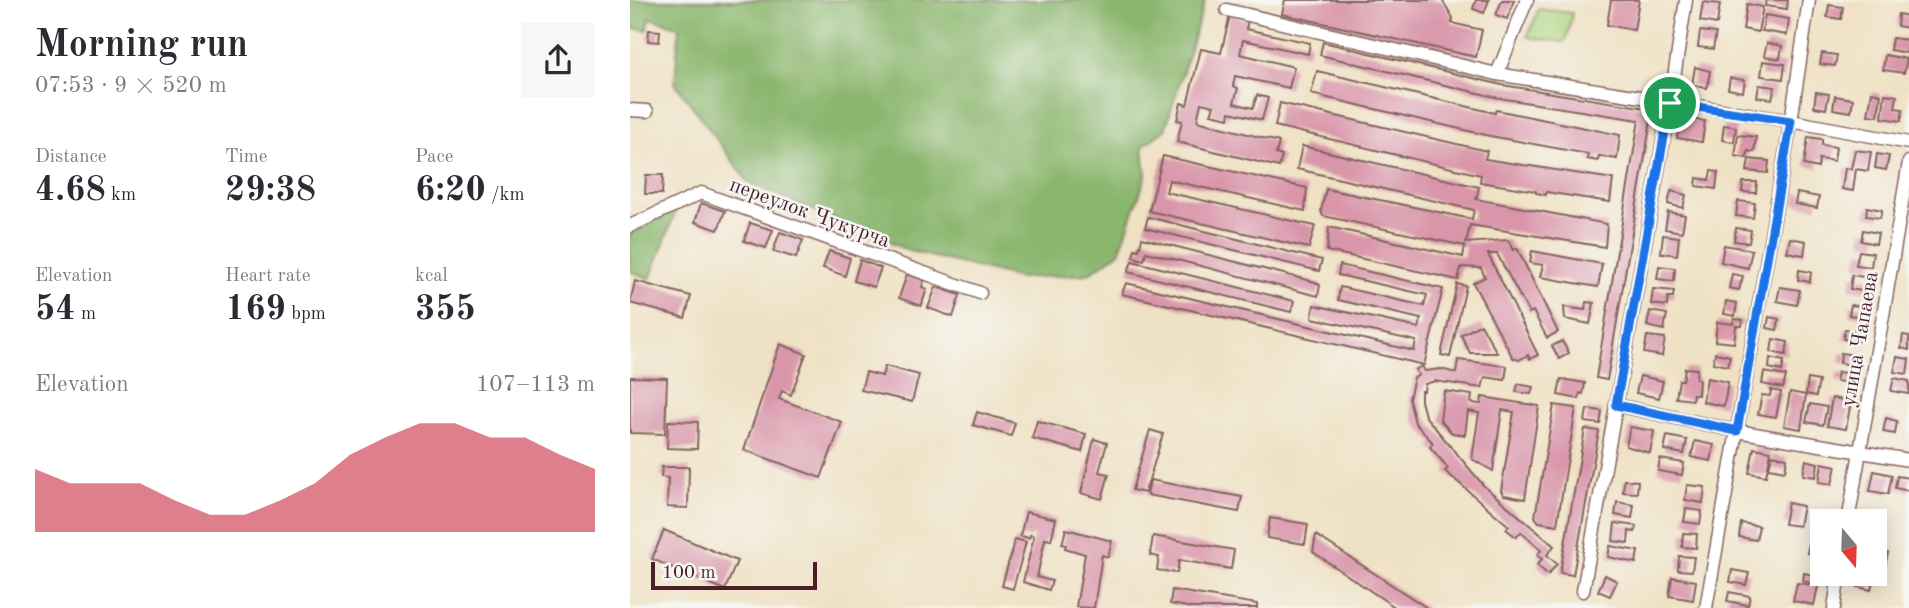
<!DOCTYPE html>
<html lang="en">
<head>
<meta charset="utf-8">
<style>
  :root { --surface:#fff; --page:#f7f7f7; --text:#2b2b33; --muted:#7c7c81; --accent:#d1495b }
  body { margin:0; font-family:"Old Standard TT",serif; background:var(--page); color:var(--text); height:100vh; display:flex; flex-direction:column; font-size:26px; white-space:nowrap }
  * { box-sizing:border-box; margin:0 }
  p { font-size:23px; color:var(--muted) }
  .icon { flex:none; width:38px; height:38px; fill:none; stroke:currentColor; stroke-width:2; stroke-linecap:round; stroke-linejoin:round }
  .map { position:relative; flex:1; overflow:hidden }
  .side { display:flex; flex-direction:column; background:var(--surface); width:630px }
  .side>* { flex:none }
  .needle { width:46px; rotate:161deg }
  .buttons { position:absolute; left:1180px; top:509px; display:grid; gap:14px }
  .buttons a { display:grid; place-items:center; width:77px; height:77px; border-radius:0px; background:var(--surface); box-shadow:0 4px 18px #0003; font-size:35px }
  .scale { position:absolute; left:21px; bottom:18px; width:166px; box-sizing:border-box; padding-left:7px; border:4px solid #4a1f2b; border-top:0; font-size:19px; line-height:24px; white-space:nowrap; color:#4a1f2b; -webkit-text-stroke:5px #f6f6f2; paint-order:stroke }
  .pin { position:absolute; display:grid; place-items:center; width:60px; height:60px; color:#fff; margin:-30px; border:4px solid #fff; border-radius:50%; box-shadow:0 2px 7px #0007 }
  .round { display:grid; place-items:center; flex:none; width:74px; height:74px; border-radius:0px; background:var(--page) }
  .headline { display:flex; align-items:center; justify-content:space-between; height:119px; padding:0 35px }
  h1 { font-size:38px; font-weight:700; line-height:52px }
  .metrics { display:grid; grid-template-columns:repeat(3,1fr); gap:10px; height:119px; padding:7px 35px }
  .metrics div { display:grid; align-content:center }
  .metrics b { font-size:35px; font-weight:700 }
  .metrics small { font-size:19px; font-weight:400 }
  .metrics p { font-size:19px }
  .chart { height:196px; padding:14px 35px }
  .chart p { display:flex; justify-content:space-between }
  .chart svg { width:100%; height:126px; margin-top:7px; fill:var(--accent); opacity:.7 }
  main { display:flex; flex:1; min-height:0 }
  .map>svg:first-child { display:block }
</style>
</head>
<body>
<main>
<section class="side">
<div class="headline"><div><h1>Morning run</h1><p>07:53 · 9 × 520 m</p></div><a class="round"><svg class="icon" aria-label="share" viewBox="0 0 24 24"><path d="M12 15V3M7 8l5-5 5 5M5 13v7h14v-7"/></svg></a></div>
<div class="metrics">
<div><p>Distance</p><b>4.68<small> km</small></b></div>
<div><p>Time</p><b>29:38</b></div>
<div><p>Pace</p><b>6:20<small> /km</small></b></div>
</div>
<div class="metrics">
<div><p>Elevation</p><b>54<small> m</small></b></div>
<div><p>Heart rate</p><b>169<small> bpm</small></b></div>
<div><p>kcal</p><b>355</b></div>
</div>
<div class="chart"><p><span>Elevation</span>107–113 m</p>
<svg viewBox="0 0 160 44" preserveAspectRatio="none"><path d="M0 44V22L10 27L20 27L30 27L40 33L50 38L60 38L70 33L80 27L90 17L100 11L110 6L120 6L130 11L140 11L150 17L160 22V44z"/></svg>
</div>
</section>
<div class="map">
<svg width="1279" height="608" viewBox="0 0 1279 608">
  <rect width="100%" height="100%" fill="#f6f6f2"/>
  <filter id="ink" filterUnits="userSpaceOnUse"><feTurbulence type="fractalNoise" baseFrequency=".0143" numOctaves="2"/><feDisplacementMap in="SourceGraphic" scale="14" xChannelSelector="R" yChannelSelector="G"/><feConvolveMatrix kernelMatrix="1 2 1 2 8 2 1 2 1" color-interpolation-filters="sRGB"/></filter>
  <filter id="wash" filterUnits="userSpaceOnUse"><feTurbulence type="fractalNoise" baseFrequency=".00686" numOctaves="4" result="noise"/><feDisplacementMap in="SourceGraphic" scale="28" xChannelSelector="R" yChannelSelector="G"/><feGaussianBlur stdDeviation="1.57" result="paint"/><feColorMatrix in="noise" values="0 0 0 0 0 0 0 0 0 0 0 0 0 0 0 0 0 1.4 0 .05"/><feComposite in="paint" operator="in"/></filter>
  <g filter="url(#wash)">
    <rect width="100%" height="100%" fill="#efe1c3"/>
    <polygon fill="#aed47e" stroke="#7c7a54" stroke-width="2" points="909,9 942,13 937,38 933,42 897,37"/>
    <g fill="#8ab66d" stroke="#6a6a4c" stroke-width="2">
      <polygon points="0,0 575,0 535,130 513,146 516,176 489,253 458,274 389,278 280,251 119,183 45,83 49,27 20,18 17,30 0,28"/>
      <polygon points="47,208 20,279 0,271 0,235"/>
    </g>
    <g id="blocks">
      <g fill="#d996aa">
        <polygon points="655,0 812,0 823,18 822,23 852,30 846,57 652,14"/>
        <polygon points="846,0 859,0 854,13 843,9"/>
        <polygon points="872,0 884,0 877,19 866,15"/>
        <polygon points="981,0 1009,0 1004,30 977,25"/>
        <polygon points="1136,0 1158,0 1157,9 1135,6"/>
        <polygon points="1073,2 1090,4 1087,24 1070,21"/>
        <polygon points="1117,4 1133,7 1128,32 1113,29"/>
        <polygon points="1199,5 1213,7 1211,19 1197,17"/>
        <polygon points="1268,14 1279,16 1279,28 1267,26"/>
        <polygon points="600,15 618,20 616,29 680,43 678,54 613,40 610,54 664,67 659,88 605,76 603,86 608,88 604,103 623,108 627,95 638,98 632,120 600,112 599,118 581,114 584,106 571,103 567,121 649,142 646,154 652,156 649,167 547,142 552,121 547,120 551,103 557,105 571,49 591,53"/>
        <polygon points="1135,15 1159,19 1157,35 1132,31"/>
        <polygon points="19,30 30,31 29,42 18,41"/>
        <polygon points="1070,31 1086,33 1083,49 1068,47"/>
        <polygon points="1262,38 1279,40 1277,53 1260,50"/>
        <polygon points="693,42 872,85 1023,109 977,380 966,378 1009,120 869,98 690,55"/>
        <polygon points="1137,43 1152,46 1150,59 1134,56"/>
        <polygon points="1192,53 1207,55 1205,66 1190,64"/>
        <polygon points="1255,55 1277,59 1274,73 1253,70"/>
        <polygon points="1133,61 1155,64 1153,79 1131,76"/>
        <polygon points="1065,67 1080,71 1077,88 1062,85"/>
        <polygon points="687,71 865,113 866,110 990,135 987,159 969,156 968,161 957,159 958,154 860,136 681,94"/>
        <polygon points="1100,78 1115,80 1113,92 1098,89"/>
        <polygon points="1129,85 1145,87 1142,99 1127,97"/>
        <polygon points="1186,92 1199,94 1196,109 1184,107"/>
        <polygon points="1242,92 1251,94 1248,116 1238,115"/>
        <polygon points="1255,94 1267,96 1265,108 1273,109 1271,121 1252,118"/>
        <polygon points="1205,96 1223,99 1221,112 1203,109"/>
        <polygon points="650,103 857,151 855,159 983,179 980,202 916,192 916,195 906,193 906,191 850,182 851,175 645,126"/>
        <polygon points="1050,118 1075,121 1072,142 1047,138"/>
        <polygon points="1094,125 1106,127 1104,142 1092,140"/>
        <polygon points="1108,135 1126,137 1124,152 1118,151 1117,158 1105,156"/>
        <polygon points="1178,137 1192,139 1192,145 1206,147 1204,161 1189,159 1188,168 1174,165"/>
        <polygon points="672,146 849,187 846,199 977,224 975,247 840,225 836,243 878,240 884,250 887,248 928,332 917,338 903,311 899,313 867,254 858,254 908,355 900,359 898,355 889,360 883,358 843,283 855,277 851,268 831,267 828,280 697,251 699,227 833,257 835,246 693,216 691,211 696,189 842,219 844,210 667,169"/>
        <polygon points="1225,150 1241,152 1238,171 1226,169 1223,191 1212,189 1215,168 1221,169"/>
        <polygon points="1247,154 1259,156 1256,170 1245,168"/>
        <polygon points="533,156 677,188 675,211 539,180 536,192 685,226 679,248 519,211"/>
        <polygon points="1119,159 1139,161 1138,173 1117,171"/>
        <polygon points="1081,171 1088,172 1086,189 1066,186 1067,178 1079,180"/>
        <polygon points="16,175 33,175 32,194 15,194"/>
        <polygon points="1113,182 1127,182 1126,193 1112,192"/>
        <polygon points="1041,191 1056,195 1053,208 1038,204"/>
        <polygon points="1167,193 1189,197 1187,208 1165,204"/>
        <polygon points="1108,201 1125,203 1123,218 1106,216"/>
        <polygon points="71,203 95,211 88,230 65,222"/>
        <polygon points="1237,207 1252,210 1250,218 1236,216"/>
        <polygon points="1038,212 1055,215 1052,232 1035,229"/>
        <polygon points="518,217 692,260 689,271 515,228"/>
        <polygon points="120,223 143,230 136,248 114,241"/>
        <polygon points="1106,228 1121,230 1119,243 1104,241"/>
        <polygon points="1233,230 1248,233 1246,244 1231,241"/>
        <polygon points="150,232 173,240 166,258 143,251"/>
        <polygon points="1033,235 1049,237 1047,255 1031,253"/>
        <polygon points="512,238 685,282 690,285 688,296 516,252 514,260 503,257 505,249 509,250"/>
        <polygon points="1160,238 1176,241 1174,255 1157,252"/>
        <polygon points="1094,245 1122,250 1118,268 1091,262"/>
        <polygon points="199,251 220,258 215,276 193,268"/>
        <polygon points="902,251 972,264 968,287 910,277 913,265 900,263"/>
        <polygon points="1229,251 1243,253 1241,267 1226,265"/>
        <polygon points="230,260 251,268 244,287 224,281"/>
        <polygon points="502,261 664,301 661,312 498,272"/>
        <polygon points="710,265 813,289 794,365 492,294 496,283 784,351 786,341 682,318 684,305 789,328 791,319 708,300 710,287 794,306 797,295 708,275"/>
        <polygon points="1029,266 1045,268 1044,281 1027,279"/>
        <polygon points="1169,270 1181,272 1180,282 1168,280"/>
        <polygon points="277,274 294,280 292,287 297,289 291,306 269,298"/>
        <polygon points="1102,274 1113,276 1109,290 1099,288"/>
        <polygon points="1222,275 1240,278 1237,292 1220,289"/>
        <polygon points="5,281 61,296 55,318 0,303"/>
        <polygon points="827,284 836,286 820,357 811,355"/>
        <polygon points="306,287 330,295 323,317 298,308"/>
        <polygon points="1150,287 1170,290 1167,305 1147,301"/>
        <polygon points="1023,289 1044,291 1043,297 1038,297 1037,306 1021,304"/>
        <polygon points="1096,301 1107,303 1105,316 1094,314"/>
        <polygon points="956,302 964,303 960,324 935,319 934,307 955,310"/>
        <polygon points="1221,305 1234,307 1232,317 1219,315"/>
        <polygon points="1020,311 1037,314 1034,330 1017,326"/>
        <polygon points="1139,317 1149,319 1147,330 1137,328"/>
        <polygon points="1104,319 1113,320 1112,326 1106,326 1104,343 1085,341 1087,322 1103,324"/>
        <polygon points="851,324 867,353 840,353 831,335"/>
        <polygon points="1215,329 1229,331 1228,341 1213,339"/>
        <polygon points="1273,335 1279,336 1279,350 1271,348"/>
        <polygon points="1017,336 1035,338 1032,356 1014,353"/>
        <polygon points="1143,339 1158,342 1156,355 1141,352"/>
        <polygon points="932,341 939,353 929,359 922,346"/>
        <polygon points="150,344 176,354 161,395 152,391 149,399 212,422 191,478 114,450"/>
        <polygon points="1085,353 1100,356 1098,366 1083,363"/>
        <polygon points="1211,353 1225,355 1224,365 1210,363"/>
        <polygon points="1267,357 1279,359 1277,374 1264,372"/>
        <polygon points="1140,358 1154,361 1152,371 1139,368"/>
        <polygon points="828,360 877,366 875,380 855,377 852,388 805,381 795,384 794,391 791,391 791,401 795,416 854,486 924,546 917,555 927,564 918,575 907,565 912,559 907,555 911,550 891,532 886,537 876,529 879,526 815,471 818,468 800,447 803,443 785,423 779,399 784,378 789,375 785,370 792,366 795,371 811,369 826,373"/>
        <polygon points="255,366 289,375 282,402 231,390 236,372 252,376"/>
        <polygon points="1055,368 1067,369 1066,378 1069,379 1068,395 1063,394 1062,400 1046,398 1049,380 1053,380"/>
        <polygon points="1134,372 1156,376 1153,388 1132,384"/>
        <polygon points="1208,372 1222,374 1221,383 1206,381"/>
        <polygon points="1010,376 1033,381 1029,398 1006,393"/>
        <polygon points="0,377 37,378 35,434 0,433"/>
        <polygon points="1077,378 1098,382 1094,406 1073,402"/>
        <polygon points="1264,378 1279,381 1279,394 1261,391"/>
        <polygon points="931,379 955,383 953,394 950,393 949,399 928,395"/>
        <polygon points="1178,379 1189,381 1186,396 1176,394"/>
        <polygon points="888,384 903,387 901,394 886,392"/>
        <polygon points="1141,390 1151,392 1146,417 1128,414 1132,395 1140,396"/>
        <polygon points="814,391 842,395 841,403 851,404 852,397 909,406 895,499 874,495 871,491 884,412 872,410 863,471 842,459 849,413 838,411 835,435 822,433 810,420"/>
        <polygon points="1160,392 1176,395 1171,429 1154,426"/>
        <polygon points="1202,398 1221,401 1216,429 1197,426"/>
        <polygon points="1180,404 1197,407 1193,425 1176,422"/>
        <polygon points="924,405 946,408 927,525 909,522 905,517"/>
        <polygon points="957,409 972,411 970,424 955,422"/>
        <polygon points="347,412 385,423 381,436 343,425"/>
        <polygon points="1256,418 1267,421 1265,434 1253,432"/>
        <polygon points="38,421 68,422 67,449 37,448"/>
        <polygon points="407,421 456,434 452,452 402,438"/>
        <polygon points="1000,427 1024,431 1020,453 996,446"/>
        <polygon points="955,429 969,431 943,575 930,573"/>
        <polygon points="520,430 533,434 515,493 502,490"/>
        <polygon points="1037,436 1057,440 1054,454 1034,450"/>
        <polygon points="464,439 477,443 469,472 479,474 472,499 451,493"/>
        <polygon points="1065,441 1084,445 1081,461 1061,457"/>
        <polygon points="1124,448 1141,451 1136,476 1119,473"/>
        <polygon points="1142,455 1157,458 1155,471 1139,468"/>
        <polygon points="1030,459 1054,463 1052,475 1028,471"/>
        <polygon points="1176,460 1188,463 1186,477 1173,475"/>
        <polygon points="1192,463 1206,466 1202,484 1189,482"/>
        <polygon points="32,467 59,467 58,508 37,507 38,478 31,477"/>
        <polygon points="1244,471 1262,475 1258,494 1240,491"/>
        <polygon points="1267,476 1279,478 1279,491 1265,488"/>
        <polygon points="520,480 612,497 609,512 517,495"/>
        <polygon points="994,480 1008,481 1007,493 993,492"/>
        <polygon points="1057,485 1075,487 1073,503 1055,500"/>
        <polygon points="987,502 1004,505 1002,518 985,515"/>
        <polygon points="1158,503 1173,506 1169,526 1154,524"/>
        <polygon points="1056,509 1072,511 1070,524 1054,522"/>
        <polygon points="396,512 426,519 421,540 415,539 407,577 422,581 419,590 393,582 404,536 400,535 399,538 390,536"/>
        <polygon points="640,518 678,524 675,544 637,538"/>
        <polygon points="985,523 1006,526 1005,532 999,531 998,543 983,541"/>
        <polygon points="1111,523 1129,526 1126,540 1109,537"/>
        <polygon points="1244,527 1253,529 1250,541 1244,540"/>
        <polygon points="436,529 482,541 478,557 472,555 464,608 446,607 455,554 435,548 436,545 432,544"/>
        <polygon points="34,530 107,561 95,590 22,559"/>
        <polygon points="1053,533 1067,534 1066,548 1052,547"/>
        <polygon points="686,535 797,608 766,608 683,552"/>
        <polygon points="523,536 604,550 601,569 549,560 547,573 527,570 529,557 520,555"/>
        <polygon points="385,539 396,542 383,589 372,586"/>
        <polygon points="1180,540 1192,543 1191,556 1177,553"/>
        <polygon points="980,546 1008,551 1006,563 978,557"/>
        <polygon points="1244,551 1258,553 1255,566 1244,564"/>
        <polygon points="1049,556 1064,557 1062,571 1048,570"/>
        <polygon points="1102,570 1119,573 1116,585 1100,582"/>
        <polygon points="1174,573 1188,576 1186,584 1173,581"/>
        <polygon points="975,575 987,581 980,596 968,591"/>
        <polygon points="1042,577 1066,581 1063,600 1039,596"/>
        <polygon points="1230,577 1243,580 1241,590 1228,587"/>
        <polygon points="1167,583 1188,586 1184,605 1163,601"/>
        <polygon points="542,590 627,604 627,608 563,608 540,604"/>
        <polygon points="1099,592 1120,596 1118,605 1097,601"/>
      </g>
    </g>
  </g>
  <g filter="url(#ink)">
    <use href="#blocks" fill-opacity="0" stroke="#846360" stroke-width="2"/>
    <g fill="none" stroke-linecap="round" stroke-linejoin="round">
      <defs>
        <g id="minor">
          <polyline points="597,10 867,74 1161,121 1279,143"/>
          <polyline points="867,74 897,0"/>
          <polyline points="0,110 17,111"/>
          <polyline points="0,226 71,193 350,293"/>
          <polyline points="986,405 1107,431 1279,460"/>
          <polyline points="1218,522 1279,162"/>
          <polyline points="953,591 1040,103 1056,0"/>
          <polyline points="1076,608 1161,121 1179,0"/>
          <polyline points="1204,608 1209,574"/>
        </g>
      </defs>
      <use href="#minor" stroke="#846360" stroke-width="15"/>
      <use href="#minor" stroke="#fff" stroke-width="12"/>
    </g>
  </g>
  <g fill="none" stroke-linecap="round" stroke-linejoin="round" filter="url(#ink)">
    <defs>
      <polygon id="route" points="1040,103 1161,121 1107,431 986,405"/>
    </defs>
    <use href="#route" stroke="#fff" stroke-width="14"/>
    <use href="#route" stroke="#1a73e8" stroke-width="9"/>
  </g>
  <g text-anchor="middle" stroke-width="5" stroke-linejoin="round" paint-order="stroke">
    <g font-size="21" fill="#4a1f2b" stroke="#f6f6f2">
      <text transform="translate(180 212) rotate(20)" y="7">переулок Чукурча</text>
      <text transform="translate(1229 339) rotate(-80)" y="7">улица Чапаева</text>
    </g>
  </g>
</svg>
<div class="buttons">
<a><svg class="needle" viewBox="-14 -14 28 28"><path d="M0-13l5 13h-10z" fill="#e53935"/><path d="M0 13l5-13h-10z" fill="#7c7c81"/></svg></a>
</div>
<div class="scale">100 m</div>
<div class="pin" style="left:1040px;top:103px;background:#1e9e55"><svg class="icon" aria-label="arrive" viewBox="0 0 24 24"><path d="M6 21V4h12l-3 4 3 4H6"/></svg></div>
</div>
</main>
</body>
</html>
